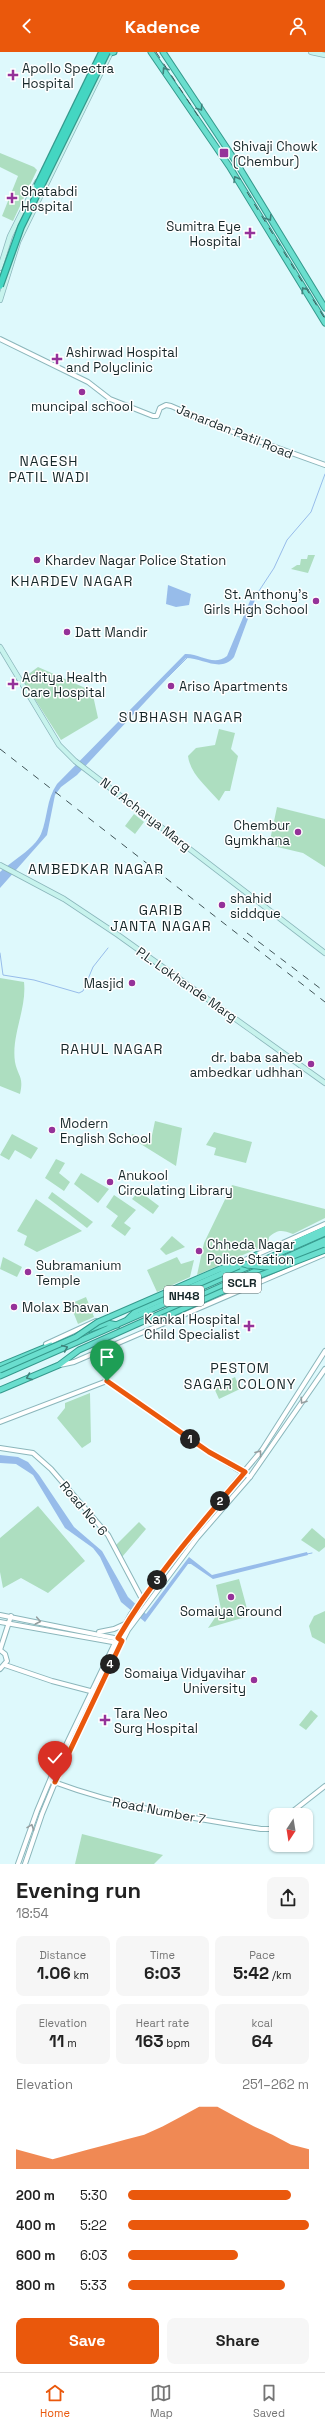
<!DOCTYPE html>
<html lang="en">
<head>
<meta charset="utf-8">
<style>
  :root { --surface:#fff; --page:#f6f6f6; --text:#222; --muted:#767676; --line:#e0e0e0; --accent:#ea580c }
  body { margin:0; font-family:"Space Grotesk",sans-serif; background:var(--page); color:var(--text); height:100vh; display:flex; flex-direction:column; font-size:15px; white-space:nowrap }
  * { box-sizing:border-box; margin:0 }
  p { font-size:13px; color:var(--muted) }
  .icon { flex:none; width:22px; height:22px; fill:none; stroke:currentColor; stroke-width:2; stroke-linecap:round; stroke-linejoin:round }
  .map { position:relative; height:1812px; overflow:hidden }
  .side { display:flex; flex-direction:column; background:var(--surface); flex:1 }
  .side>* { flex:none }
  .needle { width:26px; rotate:192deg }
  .tools { position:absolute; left:269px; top:1756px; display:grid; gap:8px }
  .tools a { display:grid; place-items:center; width:44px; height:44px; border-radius:8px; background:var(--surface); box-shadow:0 1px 3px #0004; font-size:20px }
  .pin { position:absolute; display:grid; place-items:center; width:34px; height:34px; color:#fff; margin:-41px -17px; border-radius:50% 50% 50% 0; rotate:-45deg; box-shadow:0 0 4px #0007 }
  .pin .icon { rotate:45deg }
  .km { position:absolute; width:20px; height:20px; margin:-10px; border-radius:50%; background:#222; color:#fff; font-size:11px; line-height:20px; text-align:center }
  .round { display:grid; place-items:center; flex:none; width:42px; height:42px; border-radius:8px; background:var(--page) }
  .head { display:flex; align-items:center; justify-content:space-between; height:68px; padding:0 16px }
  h1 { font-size:22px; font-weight:600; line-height:30px }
  .figures { display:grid; grid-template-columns:repeat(3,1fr); gap:6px; height:68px; padding:4px 16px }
  .figures div { display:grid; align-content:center; border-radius:8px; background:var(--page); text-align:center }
  .figures b { font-size:17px; font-weight:600 }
  .figures small { font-size:11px; font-weight:400 }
  .figures p { font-size:11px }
  .chart { height:112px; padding:8px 16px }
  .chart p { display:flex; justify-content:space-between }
  .chart svg { width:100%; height:72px; margin-top:4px; fill:var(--accent); opacity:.7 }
  .cta { display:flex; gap:8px; margin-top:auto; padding:8px 16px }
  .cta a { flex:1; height:46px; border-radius:8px; background:var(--accent); color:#fff; font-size:16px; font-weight:600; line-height:46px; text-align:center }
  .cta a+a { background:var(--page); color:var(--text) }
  ul { padding:0 16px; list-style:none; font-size:13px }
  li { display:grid; grid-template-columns:64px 48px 1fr; align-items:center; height:30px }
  li i { height:10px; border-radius:5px; background:var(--accent) }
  header { display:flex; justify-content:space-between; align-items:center; height:52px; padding:0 16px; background:var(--accent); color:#fff; font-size:18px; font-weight:600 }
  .tabs { display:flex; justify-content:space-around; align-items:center; height:56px; border-top:1px solid var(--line); background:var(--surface); font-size:11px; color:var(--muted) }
  .tabs a { display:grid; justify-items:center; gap:2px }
  .tabs .on { color:var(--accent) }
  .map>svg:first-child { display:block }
</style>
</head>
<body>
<header><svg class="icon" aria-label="back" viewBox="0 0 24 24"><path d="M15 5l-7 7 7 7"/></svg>Kadence<svg class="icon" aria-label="person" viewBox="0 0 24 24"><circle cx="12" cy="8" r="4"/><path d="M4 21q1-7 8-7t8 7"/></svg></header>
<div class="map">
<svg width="325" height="1812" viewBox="0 0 325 1812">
  <rect width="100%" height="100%" fill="#def9fc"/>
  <g fill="#addec0">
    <polygon points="0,101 34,115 37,118 13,169 2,164 18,124 0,115"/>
    <polygon points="308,503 315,503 308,521 291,517 297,513 300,513 301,507 307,507"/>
    <polygon points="38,615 92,639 98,666 61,688 22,627"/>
    <path d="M219,677L235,681L231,697L238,704L230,739H225L219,749C208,736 190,722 188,704L196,696L215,693Z"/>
    <polygon points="277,755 325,767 325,815 303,801 269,793"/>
    <polygon points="134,762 144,770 135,782 125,774"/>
    <path d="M0,926L24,930C27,957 11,983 15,1010C18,1025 24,1024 20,1042L0,1034Z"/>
    <polygon points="155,1069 182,1076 176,1114 131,1086 132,1082 151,1088"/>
    <polygon points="214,1080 252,1090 246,1111 214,1103 216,1096 206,1093"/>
    <polygon points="12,1082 38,1096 31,1107 15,1098 9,1108 0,1103"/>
    <polygon points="56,1107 65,1111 59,1121 70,1130 64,1139 45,1126"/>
    <polygon points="81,1121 109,1137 98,1151 74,1132"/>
    <path d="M232,1133L325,1157V1166L293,1182C282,1178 278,1177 269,1185L268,1192L197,1223L204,1191Z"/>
    <polygon points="139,1139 159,1154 153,1162 132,1147"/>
    <polygon points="52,1140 93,1170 87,1176 48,1146"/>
    <polygon points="114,1143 136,1158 124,1171 131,1176 125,1184 111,1174 118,1164 106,1155"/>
    <polygon points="36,1147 82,1179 37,1200 24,1193 27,1184 17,1179"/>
    <polygon points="172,1184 185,1195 166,1203 160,1197"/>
    <polygon points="3,1205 22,1215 17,1225 0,1217"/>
    <polygon points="177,1205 181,1212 194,1208 190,1225 157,1240 147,1218"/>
    <polygon points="86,1245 94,1265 78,1272 70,1252"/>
    <polygon points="235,1325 240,1337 219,1347 214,1336"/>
    <polygon points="90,1341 91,1390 82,1396 57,1366 65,1356 65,1351"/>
    <polygon points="38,1454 85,1509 48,1541 21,1526 3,1536 0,1520 0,1486"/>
    <polygon points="139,1470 146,1477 122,1505 116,1493"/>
    <polygon points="312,1476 325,1487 325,1495 319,1500 301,1488"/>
    <polygon points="239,1527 249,1564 208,1576 221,1557 216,1533"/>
    <polygon points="325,1559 325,1592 312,1585 309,1574 314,1564"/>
    <polygon points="311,1658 318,1664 306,1678 299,1673"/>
    <polygon points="82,1782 163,1803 154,1812 75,1812"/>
  </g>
  <g fill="#97bcea">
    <polygon points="168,533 191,542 189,553 176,555 166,552"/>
    <path d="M252,544L256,545L234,605C221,621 203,606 186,606L77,723L61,735L55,743L47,783L0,836V820C12,809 34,797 41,782C48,765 46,748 57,732L185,602C200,601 213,615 227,604Z"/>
    <polygon points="0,1403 18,1405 28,1410 39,1423 74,1475 102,1499 128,1545 146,1562 189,1505 212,1523 307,1500 308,1503 213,1527 191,1512 188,1512 145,1570 121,1550 100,1505 93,1496 65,1476 33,1423 16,1412 0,1411"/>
  </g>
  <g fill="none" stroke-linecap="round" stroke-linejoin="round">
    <g stroke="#97bcea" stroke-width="1">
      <polyline points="255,545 274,516 287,488 311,460 325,422"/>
      <polyline points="168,625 187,606"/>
      <polyline points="0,901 3,923 34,928 79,941 83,939 93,915 108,896"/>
      <polyline points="307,1502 312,1501"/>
    </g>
    <defs>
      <g id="tertiary">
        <polyline points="0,287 88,330 110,347 153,364 157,364 160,356 166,353 171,354 222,376 325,413"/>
        <polyline points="238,1211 325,1172"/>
        <polyline points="46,1292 96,1269"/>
        <polyline points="60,1313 74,1310 325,1202"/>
        <polyline points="0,1370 107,1329 209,1400 250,1425"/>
        <polyline points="0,1396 33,1401 51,1417 108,1483 142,1547"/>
        <polyline points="0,1563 119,1587"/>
        <polyline points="0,1570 118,1591"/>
        <polyline points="99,1580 114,1577 125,1572"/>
        <polyline points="5,1613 52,1629 94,1640"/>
        <polyline points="0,1617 7,1609 5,1602 0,1598 11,1564"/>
        <path d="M54,1730C121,1755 191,1766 261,1777H270L276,1772"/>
        <polyline points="288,1763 325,1734"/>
        <polyline points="18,1812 37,1759 55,1716 113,1595 131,1562 192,1482 262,1398 325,1299"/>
        <polyline points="25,1812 42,1762 68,1699 128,1578 197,1486 250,1425 325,1317"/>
      </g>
      <g id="secondary">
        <polyline points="311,0 325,3"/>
        <polyline points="0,216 10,184 37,130"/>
        <polyline points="0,248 18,190 111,0"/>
        <polyline points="0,595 59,693 75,709 325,901"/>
        <polyline points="0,813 64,847 118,883 325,1031"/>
      </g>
      <g id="trunk">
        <polyline points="151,0 229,114 325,271"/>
        <polyline points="163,0 236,110 325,256"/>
        <polyline points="110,1 114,0"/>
        <polyline points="285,1195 325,1177"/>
        <polyline points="256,1203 260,1209"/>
        <polyline points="273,1214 325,1192"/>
        <polyline points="128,1267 136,1259 189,1236"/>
        <polyline points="88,1278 107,1271 117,1273"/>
        <polyline points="0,1314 51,1293"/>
        <polyline points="0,1324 325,1181"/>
        <polyline points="0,1338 59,1313 79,1298 325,1188"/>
      </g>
    </defs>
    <use href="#tertiary" stroke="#8bb6bb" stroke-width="6"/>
    <use href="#secondary" stroke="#8bb6bb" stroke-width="6"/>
    <use href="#trunk" stroke="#34998c" stroke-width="7"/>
    <use href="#tertiary" stroke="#fff" stroke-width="4"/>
    <use href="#secondary" stroke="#c7f3ed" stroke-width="4.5"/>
    <use href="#trunk" stroke="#6adece" stroke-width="5"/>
    <g stroke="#415457" stroke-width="1" stroke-dasharray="7 7" stroke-linecap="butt">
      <polyline points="156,0 198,64"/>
      <polyline points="247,140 325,267"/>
      <polyline points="0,697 325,950"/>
      <polyline points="247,881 325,940"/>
    </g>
    <defs>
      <g id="trunk-bridge">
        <polyline points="247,1213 265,1215 280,1214"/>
        <polyline points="189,1236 239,1214"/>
        <polyline points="160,1267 248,1228 325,1198"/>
        <polyline points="0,1318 76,1285 98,1270 220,1217 240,1211 248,1213"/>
      </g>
      <g id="motorway-bridge">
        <polyline points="37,134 102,0"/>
        <polyline points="0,234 21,175 107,0"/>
      </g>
    </defs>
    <use href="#trunk-bridge" stroke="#34998c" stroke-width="7" stroke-linecap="butt"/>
    <use href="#motorway-bridge" stroke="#34998c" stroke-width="8" stroke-linecap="butt"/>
    <use href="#trunk-bridge" stroke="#6adece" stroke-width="5"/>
    <use href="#motorway-bridge" stroke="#44d6c2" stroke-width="5.5"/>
  </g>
  <defs><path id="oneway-chevron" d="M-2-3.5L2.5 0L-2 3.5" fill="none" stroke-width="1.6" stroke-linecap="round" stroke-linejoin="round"/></defs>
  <g stroke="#40827c">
    <use href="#oneway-chevron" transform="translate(165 18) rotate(-123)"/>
    <use href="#oneway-chevron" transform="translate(200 56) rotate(56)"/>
    <use href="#oneway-chevron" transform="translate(236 127) rotate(-121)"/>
    <use href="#oneway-chevron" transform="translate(269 166) rotate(58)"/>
    <use href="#oneway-chevron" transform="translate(304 238) rotate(-123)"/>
    <use href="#oneway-chevron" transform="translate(65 1296) rotate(-23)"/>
    <use href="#oneway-chevron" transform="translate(29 1325) rotate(158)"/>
  </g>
  <g stroke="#969e9f">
    <use href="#oneway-chevron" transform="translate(303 1349) rotate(124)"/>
    <use href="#oneway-chevron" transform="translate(259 1401) rotate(-53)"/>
    <use href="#oneway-chevron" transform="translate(38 1569) rotate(11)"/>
    <use href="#oneway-chevron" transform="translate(31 1775) rotate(-70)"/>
  </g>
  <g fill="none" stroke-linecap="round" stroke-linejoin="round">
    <defs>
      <path id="route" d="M55,1730L122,1589L118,1586C153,1526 200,1473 245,1420L209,1400L107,1329"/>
    </defs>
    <use href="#route" stroke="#fff" stroke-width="8"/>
    <use href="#route" stroke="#ea580c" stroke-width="5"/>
  </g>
  <g fill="#953299" stroke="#fff" stroke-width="1.5">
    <path d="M11 17h4v4h4v4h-4v4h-4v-4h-4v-4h4z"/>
    <rect x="219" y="96" width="10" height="10" rx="2"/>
    <path d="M10 140h4v4h4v4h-4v4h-4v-4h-4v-4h4z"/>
    <path d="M248 175h4v4h4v4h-4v4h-4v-4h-4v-4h4z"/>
    <path d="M55 301h4v4h4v4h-4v4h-4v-4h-4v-4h4z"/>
    <circle cx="82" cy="340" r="4"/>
    <circle cx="37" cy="508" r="4"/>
    <circle cx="316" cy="549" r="4"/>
    <circle cx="67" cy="580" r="4"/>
    <path d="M11 626h4v4h4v4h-4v4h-4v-4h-4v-4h4z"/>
    <circle cx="171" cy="634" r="4"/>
    <circle cx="298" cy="780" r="4"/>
    <circle cx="222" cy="853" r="4"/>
    <circle cx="132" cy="931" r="4"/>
    <circle cx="311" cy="1012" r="4"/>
    <circle cx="52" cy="1078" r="4"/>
    <circle cx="110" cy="1130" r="4"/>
    <circle cx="199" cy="1199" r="4"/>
    <circle cx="28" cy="1220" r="4"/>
    <circle cx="14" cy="1255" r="4"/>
    <path d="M247 1268h4v4h4v4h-4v4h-4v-4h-4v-4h4z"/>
    <circle cx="231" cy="1545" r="4"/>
    <circle cx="254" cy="1628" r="4"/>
    <path d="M103 1662h4v4h4v4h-4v4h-4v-4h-4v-4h4z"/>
  </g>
  <g text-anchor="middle" stroke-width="3" stroke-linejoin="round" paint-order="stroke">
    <g fill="#fff" stroke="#5c6869" stroke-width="1">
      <rect x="223" y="1221" width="38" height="20" rx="3"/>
      <rect x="164" y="1234" width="40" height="20" rx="3"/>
    </g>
    <g font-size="12" font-weight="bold" fill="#162729">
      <text x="242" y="1235">SCLR</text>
      <text x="184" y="1248">NH48</text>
    </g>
    <g font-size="13" fill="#162729" stroke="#fff" text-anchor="start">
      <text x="22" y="21">Apollo Spectra<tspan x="22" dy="15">Hospital</tspan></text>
      <text x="233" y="99">Shivaji Chowk<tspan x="233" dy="15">(Chembur)</tspan></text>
      <text x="21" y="144">Shatabdi<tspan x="21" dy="15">Hospital</tspan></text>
      <text x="241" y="179" text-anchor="end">Sumitra Eye<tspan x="241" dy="15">Hospital</tspan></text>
      <text x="66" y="305">Ashirwad Hospital<tspan x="66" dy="15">and Polyclinic</tspan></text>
      <text x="82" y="359" text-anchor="middle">muncipal school</text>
      <text x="45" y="513">Khardev Nagar Police Station</text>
      <text x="308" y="547" text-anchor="end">St. Anthony's<tspan x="308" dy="15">Girls High School</tspan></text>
      <text x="75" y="585">Datt Mandir</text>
      <text x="22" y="630">Aditya Health<tspan x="22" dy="15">Care Hospital</tspan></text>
      <text x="179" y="639">Ariso Apartments</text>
      <text x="290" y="778" text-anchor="end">Chembur<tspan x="290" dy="15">Gymkhana</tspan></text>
      <text x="230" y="851">shahid<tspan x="230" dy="15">siddque</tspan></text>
      <text x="124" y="936" text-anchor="end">Masjid</text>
      <text x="303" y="1010" text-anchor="end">dr. baba saheb<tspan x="303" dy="15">ambedkar udhhan</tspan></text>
      <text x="60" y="1076">Modern<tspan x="60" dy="15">English School</tspan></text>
      <text x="118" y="1128">Anukool<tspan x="118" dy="15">Circulating Library</tspan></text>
      <text x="207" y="1197">Chheda Nagar<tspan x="207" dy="15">Police Station</tspan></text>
      <text x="36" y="1218">Subramanium<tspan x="36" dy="15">Temple</tspan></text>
      <text x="22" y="1260">Molax Bhavan</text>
      <text x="240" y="1272" text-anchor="end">Kankal Hospital<tspan x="240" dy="15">Child Specialist</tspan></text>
      <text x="231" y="1564" text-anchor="middle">Somaiya Ground</text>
      <text x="246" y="1626" text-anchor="end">Somaiya Vidyavihar<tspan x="246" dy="15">University</tspan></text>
      <text x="114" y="1666">Tara Neo<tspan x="114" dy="15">Surg Hospital</tspan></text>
    </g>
    <g font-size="13" fill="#162729" stroke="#fff">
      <text transform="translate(235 379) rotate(22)" y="5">Janardan Patil Road</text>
      <text transform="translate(146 762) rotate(38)" y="5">N G Acharya Marg</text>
      <text transform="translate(187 932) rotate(35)" y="5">P.L. Lokhande Marg</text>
      <text transform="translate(84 1456) rotate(50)" y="5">Road No. 6</text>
      <text transform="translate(159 1758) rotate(11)" y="5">Road Number 7</text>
    </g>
    <g font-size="14" letter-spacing="1" fill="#162729" stroke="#fff">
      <text x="49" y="414">NAGESH<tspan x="49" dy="16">PATIL WADI</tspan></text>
      <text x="72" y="534">KHARDEV NAGAR</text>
      <text x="181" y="670">SUBHASH NAGAR</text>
      <text x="96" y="822">AMBEDKAR NAGAR</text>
      <text x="161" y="863">GARIB<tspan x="161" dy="16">JANTA NAGAR</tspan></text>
      <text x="112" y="1002">RAHUL NAGAR</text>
      <text x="240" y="1321">PESTOM<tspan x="240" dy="16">SAGAR COLONY</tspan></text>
    </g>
  </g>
</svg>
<div class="tools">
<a><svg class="needle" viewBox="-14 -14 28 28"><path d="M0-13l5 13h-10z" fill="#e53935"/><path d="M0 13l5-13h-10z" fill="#767676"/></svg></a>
</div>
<div class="pin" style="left:107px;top:1329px;background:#1e9e55"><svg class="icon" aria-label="arrive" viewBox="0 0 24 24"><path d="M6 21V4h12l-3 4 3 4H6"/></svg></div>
<div class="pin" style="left:55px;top:1730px;background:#d93025"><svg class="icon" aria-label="check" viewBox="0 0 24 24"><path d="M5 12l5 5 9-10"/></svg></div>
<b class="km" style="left:190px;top:1387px">1</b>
<b class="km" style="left:220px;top:1449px">2</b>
<b class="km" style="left:157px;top:1528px">3</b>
<b class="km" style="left:110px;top:1612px">4</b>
</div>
<section class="side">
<div class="head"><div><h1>Evening run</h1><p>18:54</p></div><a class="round"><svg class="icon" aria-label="share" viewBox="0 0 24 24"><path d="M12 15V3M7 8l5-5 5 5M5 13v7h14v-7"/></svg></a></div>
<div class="figures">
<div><p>Distance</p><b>1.06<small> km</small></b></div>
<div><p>Time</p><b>6:03</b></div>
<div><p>Pace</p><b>5:42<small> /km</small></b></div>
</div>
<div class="figures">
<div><p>Elevation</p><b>11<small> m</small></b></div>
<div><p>Heart rate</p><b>163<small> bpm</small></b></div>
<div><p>kcal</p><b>64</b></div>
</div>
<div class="chart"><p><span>Elevation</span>251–262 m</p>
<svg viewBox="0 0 160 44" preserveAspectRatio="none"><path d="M0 44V32L10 35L20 38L30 35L40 32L50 29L60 26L70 23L80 18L90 12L100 6L110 6L120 12L130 18L140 23L150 29L160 32V44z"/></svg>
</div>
<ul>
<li><b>200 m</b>5:30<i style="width:90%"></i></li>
<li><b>400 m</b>5:22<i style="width:100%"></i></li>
<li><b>600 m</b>6:03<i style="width:61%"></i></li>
<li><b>800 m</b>5:33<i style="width:87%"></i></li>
</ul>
<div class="cta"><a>Save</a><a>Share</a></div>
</section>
<nav class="tabs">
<a class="on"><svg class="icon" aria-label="home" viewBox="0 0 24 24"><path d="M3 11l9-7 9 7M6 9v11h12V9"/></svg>Home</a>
<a><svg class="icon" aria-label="map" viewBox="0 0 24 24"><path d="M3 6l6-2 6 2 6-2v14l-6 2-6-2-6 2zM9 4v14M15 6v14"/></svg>Map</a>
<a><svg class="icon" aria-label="saved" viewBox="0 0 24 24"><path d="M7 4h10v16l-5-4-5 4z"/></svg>Saved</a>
</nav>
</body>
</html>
